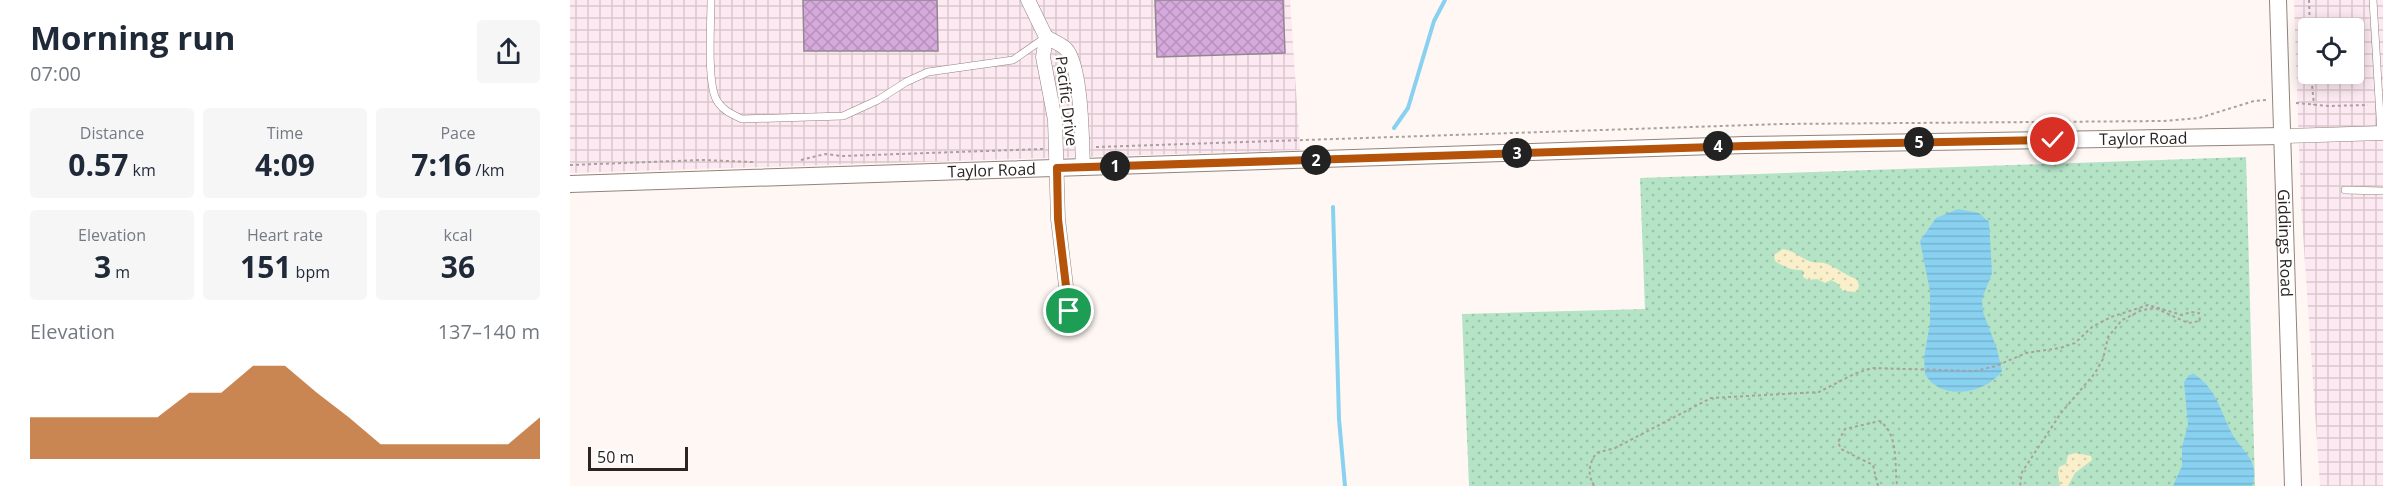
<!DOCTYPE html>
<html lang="en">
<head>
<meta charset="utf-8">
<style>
  :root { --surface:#fff; --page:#f6f6f7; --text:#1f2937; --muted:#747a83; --accent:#b45309 }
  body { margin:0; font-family:"Open Sans",sans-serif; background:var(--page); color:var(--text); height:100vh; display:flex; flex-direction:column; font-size:22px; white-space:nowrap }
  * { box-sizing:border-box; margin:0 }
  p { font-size:20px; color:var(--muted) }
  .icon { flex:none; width:33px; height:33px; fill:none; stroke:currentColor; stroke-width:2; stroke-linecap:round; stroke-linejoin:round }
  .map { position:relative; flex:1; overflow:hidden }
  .sheet { display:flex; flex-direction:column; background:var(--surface); width:570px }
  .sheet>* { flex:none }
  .controls { position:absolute; left:1728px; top:18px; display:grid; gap:12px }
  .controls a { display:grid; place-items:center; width:66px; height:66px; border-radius:6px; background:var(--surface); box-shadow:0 3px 15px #0003; font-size:30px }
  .scale { position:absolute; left:18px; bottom:15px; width:100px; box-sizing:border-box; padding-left:6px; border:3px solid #2b2421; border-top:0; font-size:16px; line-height:21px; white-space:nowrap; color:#2b2421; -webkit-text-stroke:4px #fff; paint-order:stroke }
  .pin { position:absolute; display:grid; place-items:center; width:51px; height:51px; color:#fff; margin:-26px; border:3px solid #fff; border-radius:50%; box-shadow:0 2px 6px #0007 }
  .km { position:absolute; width:30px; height:30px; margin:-15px; border-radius:50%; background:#222; color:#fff; font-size:16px; line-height:30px; text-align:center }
  .round { display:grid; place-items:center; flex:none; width:63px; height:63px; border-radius:6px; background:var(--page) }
  .headline { display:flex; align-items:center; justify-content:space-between; height:102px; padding:0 30px }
  h1 { font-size:33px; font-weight:700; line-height:45px }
  .stats { display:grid; grid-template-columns:repeat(3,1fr); gap:9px; height:102px; padding:6px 30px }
  .stats div { display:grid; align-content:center; border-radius:6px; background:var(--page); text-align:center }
  .stats b { font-size:30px; font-weight:700 }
  .stats small { font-size:16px; font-weight:400 }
  .stats p { font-size:16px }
  .chart { height:168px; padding:12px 30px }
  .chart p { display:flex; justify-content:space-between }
  .chart svg { width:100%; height:108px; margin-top:6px; fill:var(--accent); opacity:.7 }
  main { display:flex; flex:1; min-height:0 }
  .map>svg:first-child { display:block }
</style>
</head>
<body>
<main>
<section class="sheet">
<div class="headline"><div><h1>Morning run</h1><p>07:00</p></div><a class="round"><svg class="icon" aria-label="share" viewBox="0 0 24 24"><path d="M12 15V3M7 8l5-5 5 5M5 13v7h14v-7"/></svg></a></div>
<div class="stats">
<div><p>Distance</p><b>0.57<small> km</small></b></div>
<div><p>Time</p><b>4:09</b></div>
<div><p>Pace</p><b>7:16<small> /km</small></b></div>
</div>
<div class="stats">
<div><p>Elevation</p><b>3<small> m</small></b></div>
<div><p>Heart rate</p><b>151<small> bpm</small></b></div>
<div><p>kcal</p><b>36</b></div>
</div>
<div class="chart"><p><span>Elevation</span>137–140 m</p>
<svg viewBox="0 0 160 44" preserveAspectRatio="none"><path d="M0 44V27L10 27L20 27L30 27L40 27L50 17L60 17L70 6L80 6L90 17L100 27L110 38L120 38L130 38L140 38L150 38L160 27V44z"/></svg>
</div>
</section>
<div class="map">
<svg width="1813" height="486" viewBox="0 0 1813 486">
  <defs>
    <pattern id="industrial-grid" width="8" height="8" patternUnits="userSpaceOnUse" patternTransform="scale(1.5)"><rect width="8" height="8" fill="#fde9f1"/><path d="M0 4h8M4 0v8" fill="none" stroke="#d9c8ce"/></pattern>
    <pattern id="grass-dots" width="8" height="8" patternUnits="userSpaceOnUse" patternTransform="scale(1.5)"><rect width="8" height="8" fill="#b4e3c6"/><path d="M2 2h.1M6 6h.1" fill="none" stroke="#9bc3aa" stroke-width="1.8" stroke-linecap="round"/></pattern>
    <pattern id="sand-dots" width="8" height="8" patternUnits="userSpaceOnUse" patternTransform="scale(1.5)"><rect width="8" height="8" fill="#f9efca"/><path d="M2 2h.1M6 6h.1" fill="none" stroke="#d6cdad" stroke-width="1.8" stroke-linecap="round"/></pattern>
    <pattern id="water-rules" width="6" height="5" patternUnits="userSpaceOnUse" patternTransform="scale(1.5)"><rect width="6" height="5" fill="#89d1f1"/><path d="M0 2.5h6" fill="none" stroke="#76b3ce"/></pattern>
    <pattern id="building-cross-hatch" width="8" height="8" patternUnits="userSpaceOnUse" patternTransform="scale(1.5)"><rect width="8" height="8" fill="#d5a9db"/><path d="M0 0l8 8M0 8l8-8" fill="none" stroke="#b791bc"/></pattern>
  </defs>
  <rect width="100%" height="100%" fill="#fef7f4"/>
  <g fill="url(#industrial-grid)" fill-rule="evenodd">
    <polygon points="0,0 720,0 730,150 0,173"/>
    <path d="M1724,0H1813V486H1750L1731,204ZM1738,28H1784V74H1738Z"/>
  </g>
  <polygon fill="url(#grass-dots)" points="1676,157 1685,486 899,486 892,314 1075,309 1070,178"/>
  <g fill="url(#sand-dots)">
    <path d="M1213,249C1224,251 1229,257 1239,261C1245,264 1251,261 1257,264C1268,268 1276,276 1287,279L1289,286L1287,292L1273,291L1267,283L1261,280L1255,283L1247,279L1238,280L1233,277L1234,272L1232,270C1222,270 1215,268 1205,261L1204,255Z"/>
    <polygon points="1506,453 1521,456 1522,460 1505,473 1498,486 1490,486 1488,473 1489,467 1496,464 1498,455"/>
  </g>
  <g fill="url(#water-rules)">
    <path d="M1388,209L1409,213L1419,222L1422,273L1412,299L1413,312L1427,349L1432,371C1418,390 1386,399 1365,385C1361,383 1358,378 1355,374L1354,358L1360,323V291L1350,241L1366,218Z"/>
    <path d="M1624,374C1649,390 1651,417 1666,440C1673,450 1684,459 1684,472C1685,476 1683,482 1682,486H1603L1612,466V447L1618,425L1614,382L1619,375Z"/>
  </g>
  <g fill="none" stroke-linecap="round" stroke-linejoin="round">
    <g stroke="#89d1f1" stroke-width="4">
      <polyline points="824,128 838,108 864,21 875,0"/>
      <polyline points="763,207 769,419 775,486"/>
    </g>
  </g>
  <g fill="url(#building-cross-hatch)" stroke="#928693" stroke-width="1.5">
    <polygon points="233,0 367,0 368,51 234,51"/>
    <polygon points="585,0 713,0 715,53 587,57"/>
  </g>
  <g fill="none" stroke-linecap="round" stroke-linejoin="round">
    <defs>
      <g id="service">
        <path d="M141,0C141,23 137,81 146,99C152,110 161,114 172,119L273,116L308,100L336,82L358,72L443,60L476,37"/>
        <polyline points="1803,0 1811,133"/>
        <polyline points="1775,190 1813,191"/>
      </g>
      <g id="minor">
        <polyline points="458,0 476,37 473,57 485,120 488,219 499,311"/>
        <path d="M476,37C481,40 491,44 496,49C512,66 512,143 513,168"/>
        <polyline points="1713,136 1813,133"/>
      </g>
      <g id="tertiary">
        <path id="s1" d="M1708,0L1723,486"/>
        <path id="s2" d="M0,184L1175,145L1713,136"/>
      </g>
    </defs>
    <use href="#service" stroke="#93837c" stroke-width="8"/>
    <use href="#minor" stroke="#93837c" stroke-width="15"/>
    <use href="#tertiary" stroke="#93837c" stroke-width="18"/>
    <g stroke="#a8a19e" stroke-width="2" stroke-dasharray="3 3" stroke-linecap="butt">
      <polyline points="1739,0 1740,28"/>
      <polyline points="1741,74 1744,105"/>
      <polyline points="1726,103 1759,106 1798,105"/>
      <polyline points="526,147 1211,124 1594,121 1629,118 1684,101 1697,100"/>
      <polyline points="231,160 255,154 272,156 473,149"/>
      <polyline points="0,165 132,160 183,162"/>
      <path d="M1024,486C1017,473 1019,465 1026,453L1045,448L1141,398L1249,392L1284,374L1302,368L1405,371L1426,366L1456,353L1490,348L1505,343L1522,327L1541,317L1578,305L1612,315L1621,312L1629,313L1630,321L1618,323L1585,308L1572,310L1552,320L1538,337L1533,359L1525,373L1491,413L1452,472L1450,486"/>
      <path d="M1308,486L1303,465L1271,449L1268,442L1275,429L1310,421C1329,436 1324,462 1327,484L1329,486"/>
    </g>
    <use href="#service" stroke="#fff" stroke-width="7"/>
    <use href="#minor" stroke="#fff" stroke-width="14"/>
    <use href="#tertiary" stroke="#fff" stroke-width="16"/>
  </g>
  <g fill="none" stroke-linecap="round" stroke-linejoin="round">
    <defs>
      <polyline id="route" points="499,311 488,219 487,168 1175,146 1483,140"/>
    </defs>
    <use href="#route" stroke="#fff" stroke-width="12"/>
    <use href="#route" stroke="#b45309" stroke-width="8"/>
  </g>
  <g text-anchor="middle" stroke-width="4.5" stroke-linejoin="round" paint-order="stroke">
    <g font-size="16" fill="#2b2421" stroke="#fff">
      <text transform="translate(497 101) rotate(83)" y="6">Pacific Drive</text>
      <text dy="6" stroke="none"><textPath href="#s2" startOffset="1574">Taylor Road</textPath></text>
      <text dy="6" stroke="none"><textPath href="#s2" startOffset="422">Taylor Road</textPath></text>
      <text dy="6" stroke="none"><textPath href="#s1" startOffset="243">Giddings Road</textPath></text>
    </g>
  </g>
</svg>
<div class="controls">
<a><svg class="icon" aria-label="locate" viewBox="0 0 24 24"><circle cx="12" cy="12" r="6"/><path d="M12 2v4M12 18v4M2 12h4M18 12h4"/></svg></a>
</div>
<div class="scale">50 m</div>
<div class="pin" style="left:499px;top:311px;background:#1e9e55"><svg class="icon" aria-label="arrive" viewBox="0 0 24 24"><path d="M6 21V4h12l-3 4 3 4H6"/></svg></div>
<div class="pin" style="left:1483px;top:140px;background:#d93025"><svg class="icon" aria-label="check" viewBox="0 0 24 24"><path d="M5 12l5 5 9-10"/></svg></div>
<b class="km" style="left:545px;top:166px">1</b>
<b class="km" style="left:746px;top:160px">2</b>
<b class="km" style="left:947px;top:153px">3</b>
<b class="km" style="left:1148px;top:146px">4</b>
<b class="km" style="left:1349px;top:142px">5</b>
</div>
</main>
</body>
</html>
